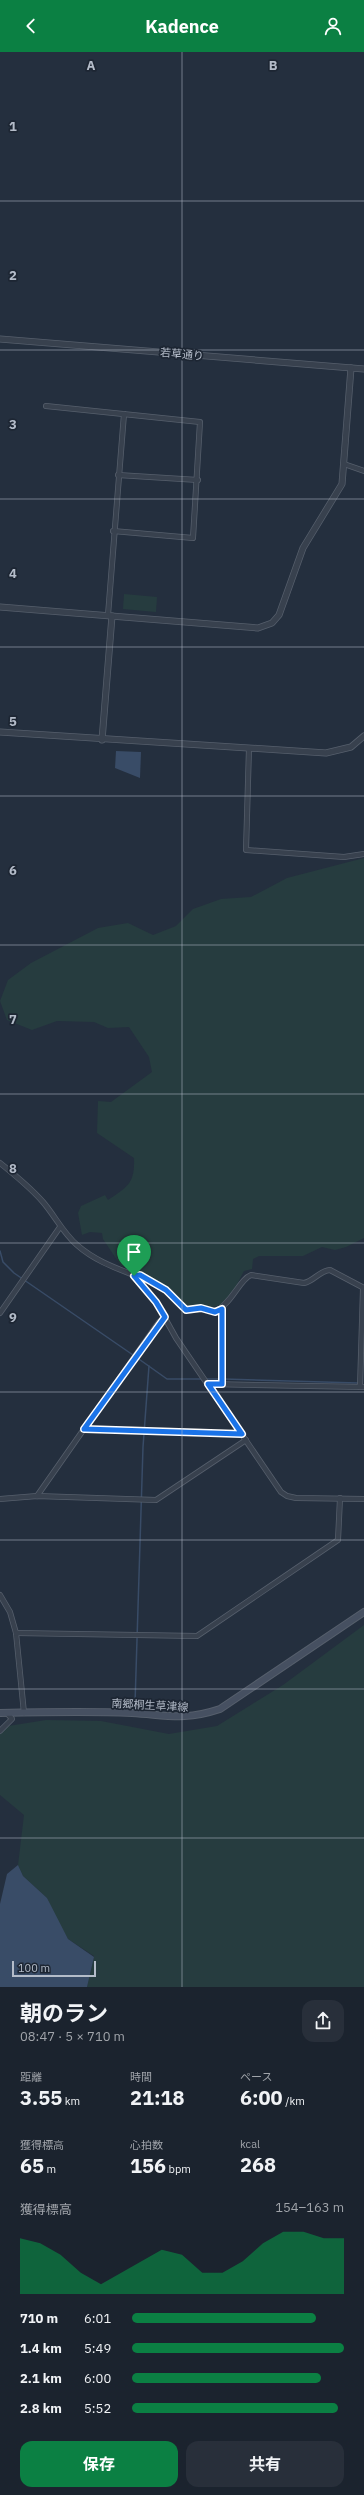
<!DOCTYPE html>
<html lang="ja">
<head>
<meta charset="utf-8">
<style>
  :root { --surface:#1b232e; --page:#282f3a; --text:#f1f3f6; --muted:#a0a4aa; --accent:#0b8043 }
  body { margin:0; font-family:"IBM Plex Sans","Noto Sans JP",sans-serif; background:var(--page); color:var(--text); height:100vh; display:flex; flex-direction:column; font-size:15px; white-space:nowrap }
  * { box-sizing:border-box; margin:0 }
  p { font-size:13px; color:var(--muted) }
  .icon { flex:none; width:22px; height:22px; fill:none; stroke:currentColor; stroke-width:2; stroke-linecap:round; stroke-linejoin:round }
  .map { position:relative; height:1935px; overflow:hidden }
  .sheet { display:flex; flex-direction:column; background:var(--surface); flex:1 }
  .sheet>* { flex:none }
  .scale { position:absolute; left:12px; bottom:10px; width:84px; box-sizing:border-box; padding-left:4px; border:2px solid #b4bcc9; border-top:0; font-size:11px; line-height:14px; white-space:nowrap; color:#b4bcc9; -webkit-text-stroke:3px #1d2633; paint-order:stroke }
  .pin { position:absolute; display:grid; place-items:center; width:34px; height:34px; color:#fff; margin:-41px -17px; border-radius:50% 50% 50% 0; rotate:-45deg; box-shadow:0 0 4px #0007 }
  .pin .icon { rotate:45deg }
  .round { display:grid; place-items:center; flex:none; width:42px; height:42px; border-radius:12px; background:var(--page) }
  .summary { display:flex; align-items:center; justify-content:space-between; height:68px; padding:0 20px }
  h1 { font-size:22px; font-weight:700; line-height:30px }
  .stats { display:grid; grid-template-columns:repeat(3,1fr); gap:6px; height:68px; padding:4px 20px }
  .stats div { display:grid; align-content:center }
  .stats b { font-size:20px; font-weight:700 }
  .stats small { font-size:11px; font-weight:400 }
  .stats p { font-size:11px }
  .chart { height:112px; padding:8px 20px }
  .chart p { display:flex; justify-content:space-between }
  .chart svg { width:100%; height:72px; margin-top:4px; fill:var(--accent); opacity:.7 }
  .primary-button { display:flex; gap:8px; margin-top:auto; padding:8px 20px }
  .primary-button a { flex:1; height:46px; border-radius:12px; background:var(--accent); color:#fff; font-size:16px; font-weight:700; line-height:46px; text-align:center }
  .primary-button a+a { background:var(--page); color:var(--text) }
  ul { padding:0 20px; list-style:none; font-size:13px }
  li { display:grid; grid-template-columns:64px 48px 1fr; align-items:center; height:30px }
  li i { height:10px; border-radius:5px; background:var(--accent) }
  header { display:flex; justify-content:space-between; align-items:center; height:52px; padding:0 20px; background:var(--accent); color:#fff; font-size:18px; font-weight:700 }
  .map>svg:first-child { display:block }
</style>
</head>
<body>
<header><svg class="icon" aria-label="back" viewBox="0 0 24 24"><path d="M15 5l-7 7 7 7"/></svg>Kadence<svg class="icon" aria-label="person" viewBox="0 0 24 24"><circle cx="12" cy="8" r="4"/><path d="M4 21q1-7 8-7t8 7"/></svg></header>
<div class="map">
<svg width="364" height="1935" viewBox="0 0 364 1935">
  <rect width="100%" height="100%" fill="#242f3e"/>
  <g fill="#263c3f">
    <polygon points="124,542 157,545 156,560 123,557"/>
    <path d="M364,806V1186L346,1195L335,1198L322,1195L303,1204H259L253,1207L252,1217L244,1219C234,1236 229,1260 203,1254C196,1253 191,1256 184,1254L172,1239L143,1222L121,1214L103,1187L102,1181L90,1180L82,1183L78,1161L81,1154L105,1143L108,1148C128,1135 135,1131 134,1106L97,1081L98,1049L111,1050L152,1020L149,1005L129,975L108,976L94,970L57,969L32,978L7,968L0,949L8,928L31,911L98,876L128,871L153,883L176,874L193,857L221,847L251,845L287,826Z"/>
    <polygon points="364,1573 364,1935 87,1935 94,1904 68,1887 54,1863 47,1846 23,1824 18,1813 24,1763 0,1743 0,1679 2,1675 46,1668 101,1669 169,1682 217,1674 283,1633"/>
  </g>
  <g fill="#394c67">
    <polygon points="116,699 141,700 140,726 115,716"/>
    <polygon points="18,1813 23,1824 47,1846 68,1887 94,1905 87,1935 0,1935 0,1852 7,1822"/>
  </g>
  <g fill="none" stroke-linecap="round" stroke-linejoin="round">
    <g stroke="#394c67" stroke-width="1.5">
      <polyline points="0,1199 3,1210 14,1221 133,1303"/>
      <polyline points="136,1305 167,1327 202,1327"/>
      <polyline points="206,1327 220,1327"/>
      <polyline points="224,1327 358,1331"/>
      <polyline points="135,1652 143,1395 149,1314"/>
    </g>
    <defs>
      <g id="minor">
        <polyline points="46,354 200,370 193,486 113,479"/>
        <polyline points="344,412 364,419"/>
        <polyline points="118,423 198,428"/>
        <polyline points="108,563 124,362"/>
        <polyline points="249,696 246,798 344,805 364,802"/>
        <path d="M0,1111C15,1123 30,1135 43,1150C55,1164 63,1181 77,1193C104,1217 138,1221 167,1238C175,1243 177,1253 186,1257L201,1256L215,1260C232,1251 240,1227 251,1223L304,1231C314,1229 319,1219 330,1218L364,1236"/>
        <polyline points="134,1224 156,1250 176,1286 281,1440 287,1444 296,1446 364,1447"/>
        <polyline points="0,1261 60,1175"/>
        <polyline points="208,1332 364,1335"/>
        <polyline points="222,1332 222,1257"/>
        <polyline points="360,1335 363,1236"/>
        <polyline points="84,1377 242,1382"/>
        <polyline points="37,1444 159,1270 165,1265"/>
        <polyline points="0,1447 37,1444 156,1448 246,1388"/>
        <polyline points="0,1543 10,1560 16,1581 24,1661"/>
        <polyline points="16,1581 197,1584 338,1488 340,1446"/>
        <polyline points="0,1679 12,1667 7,1661"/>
      </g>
      <g id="tertiary">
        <polyline points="0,287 364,317"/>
        <polyline points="0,555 258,576 272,571 279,563 303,496 342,432 351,316"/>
        <polyline points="0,680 326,701 351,695 364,684"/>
        <polyline points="102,688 112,564"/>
      </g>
      <path id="secondary" d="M0,1661C44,1660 88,1659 132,1661C167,1663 184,1669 220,1657L364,1560"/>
    </defs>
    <use href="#minor" stroke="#565f6c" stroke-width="6"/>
    <use href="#tertiary" stroke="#565f6c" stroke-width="7"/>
    <use href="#secondary" stroke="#565f6c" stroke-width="8"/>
    <use href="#minor" stroke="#38414e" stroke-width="4.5"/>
    <use href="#tertiary" stroke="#38414e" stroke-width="5.5"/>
    <use href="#secondary" stroke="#465061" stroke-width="6"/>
  </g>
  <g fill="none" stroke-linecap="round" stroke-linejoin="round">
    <defs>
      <polygon id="route" points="140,1223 166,1238 186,1258 201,1256 215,1260 222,1257 222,1332 208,1332 242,1382 84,1377 165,1265 156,1250 134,1224"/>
    </defs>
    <use href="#route" stroke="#fff" stroke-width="8"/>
    <use href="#route" stroke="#1a73e8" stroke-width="5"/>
  </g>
  <path fill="none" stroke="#b4bcc9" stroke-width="1" stroke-opacity="0.55" d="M182,0V1935M0,149H364M0,298H364M0,447H364M0,595H364M0,744H364M0,893H364M0,1042H364M0,1191H364M0,1340H364M0,1488H364M0,1637H364M0,1786H364"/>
  <g text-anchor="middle" stroke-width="3.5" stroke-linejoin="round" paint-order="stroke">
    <g font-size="11" fill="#b4bcc9" stroke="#1d2633">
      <text transform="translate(182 302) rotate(5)" y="4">若草通り</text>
      <text transform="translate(150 1653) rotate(3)" y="4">南郷桐生草津線</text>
    </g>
  </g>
  <g font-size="13" text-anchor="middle" font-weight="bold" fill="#b4bcc9" stroke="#1d2633" stroke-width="3.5" stroke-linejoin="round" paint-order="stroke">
    <text x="91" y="18">A</text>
    <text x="273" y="18">B</text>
    <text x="13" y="79">1</text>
    <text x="13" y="228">2</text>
    <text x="13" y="377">3</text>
    <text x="13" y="526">4</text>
    <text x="13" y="674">5</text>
    <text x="13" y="823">6</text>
    <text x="13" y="972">7</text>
    <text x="13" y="1121">8</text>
    <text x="13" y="1270">9</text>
  </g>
</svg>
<div class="scale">100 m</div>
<div class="pin" style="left:134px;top:1224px;background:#1e9e55"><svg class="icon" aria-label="arrive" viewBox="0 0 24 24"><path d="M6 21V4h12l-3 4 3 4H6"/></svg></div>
</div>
<section class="sheet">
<div class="summary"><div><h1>朝のラン</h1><p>08:47 · 5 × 710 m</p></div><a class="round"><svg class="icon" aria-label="share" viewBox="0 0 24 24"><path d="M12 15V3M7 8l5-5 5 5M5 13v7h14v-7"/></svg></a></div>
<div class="stats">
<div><p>距離</p><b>3.55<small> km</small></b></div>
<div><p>時間</p><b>21:18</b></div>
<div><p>ペース</p><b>6:00<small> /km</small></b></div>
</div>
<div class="stats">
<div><p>獲得標高</p><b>65<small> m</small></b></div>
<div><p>心拍数</p><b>156<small> bpm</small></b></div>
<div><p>kcal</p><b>268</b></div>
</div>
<div class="chart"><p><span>獲得標高</span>154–163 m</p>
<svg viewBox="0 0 160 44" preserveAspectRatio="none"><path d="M0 44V10L10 13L20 20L30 31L40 38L50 31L60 24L70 17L80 20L90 31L100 31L110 24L120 13L130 6L140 6L150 10L160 10V44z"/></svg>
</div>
<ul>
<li><b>710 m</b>6:01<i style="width:87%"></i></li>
<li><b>1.4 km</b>5:49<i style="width:100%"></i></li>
<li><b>2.1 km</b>6:00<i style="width:89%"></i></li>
<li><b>2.8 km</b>5:52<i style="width:97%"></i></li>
</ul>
<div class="primary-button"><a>保存</a><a>共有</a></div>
</section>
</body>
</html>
